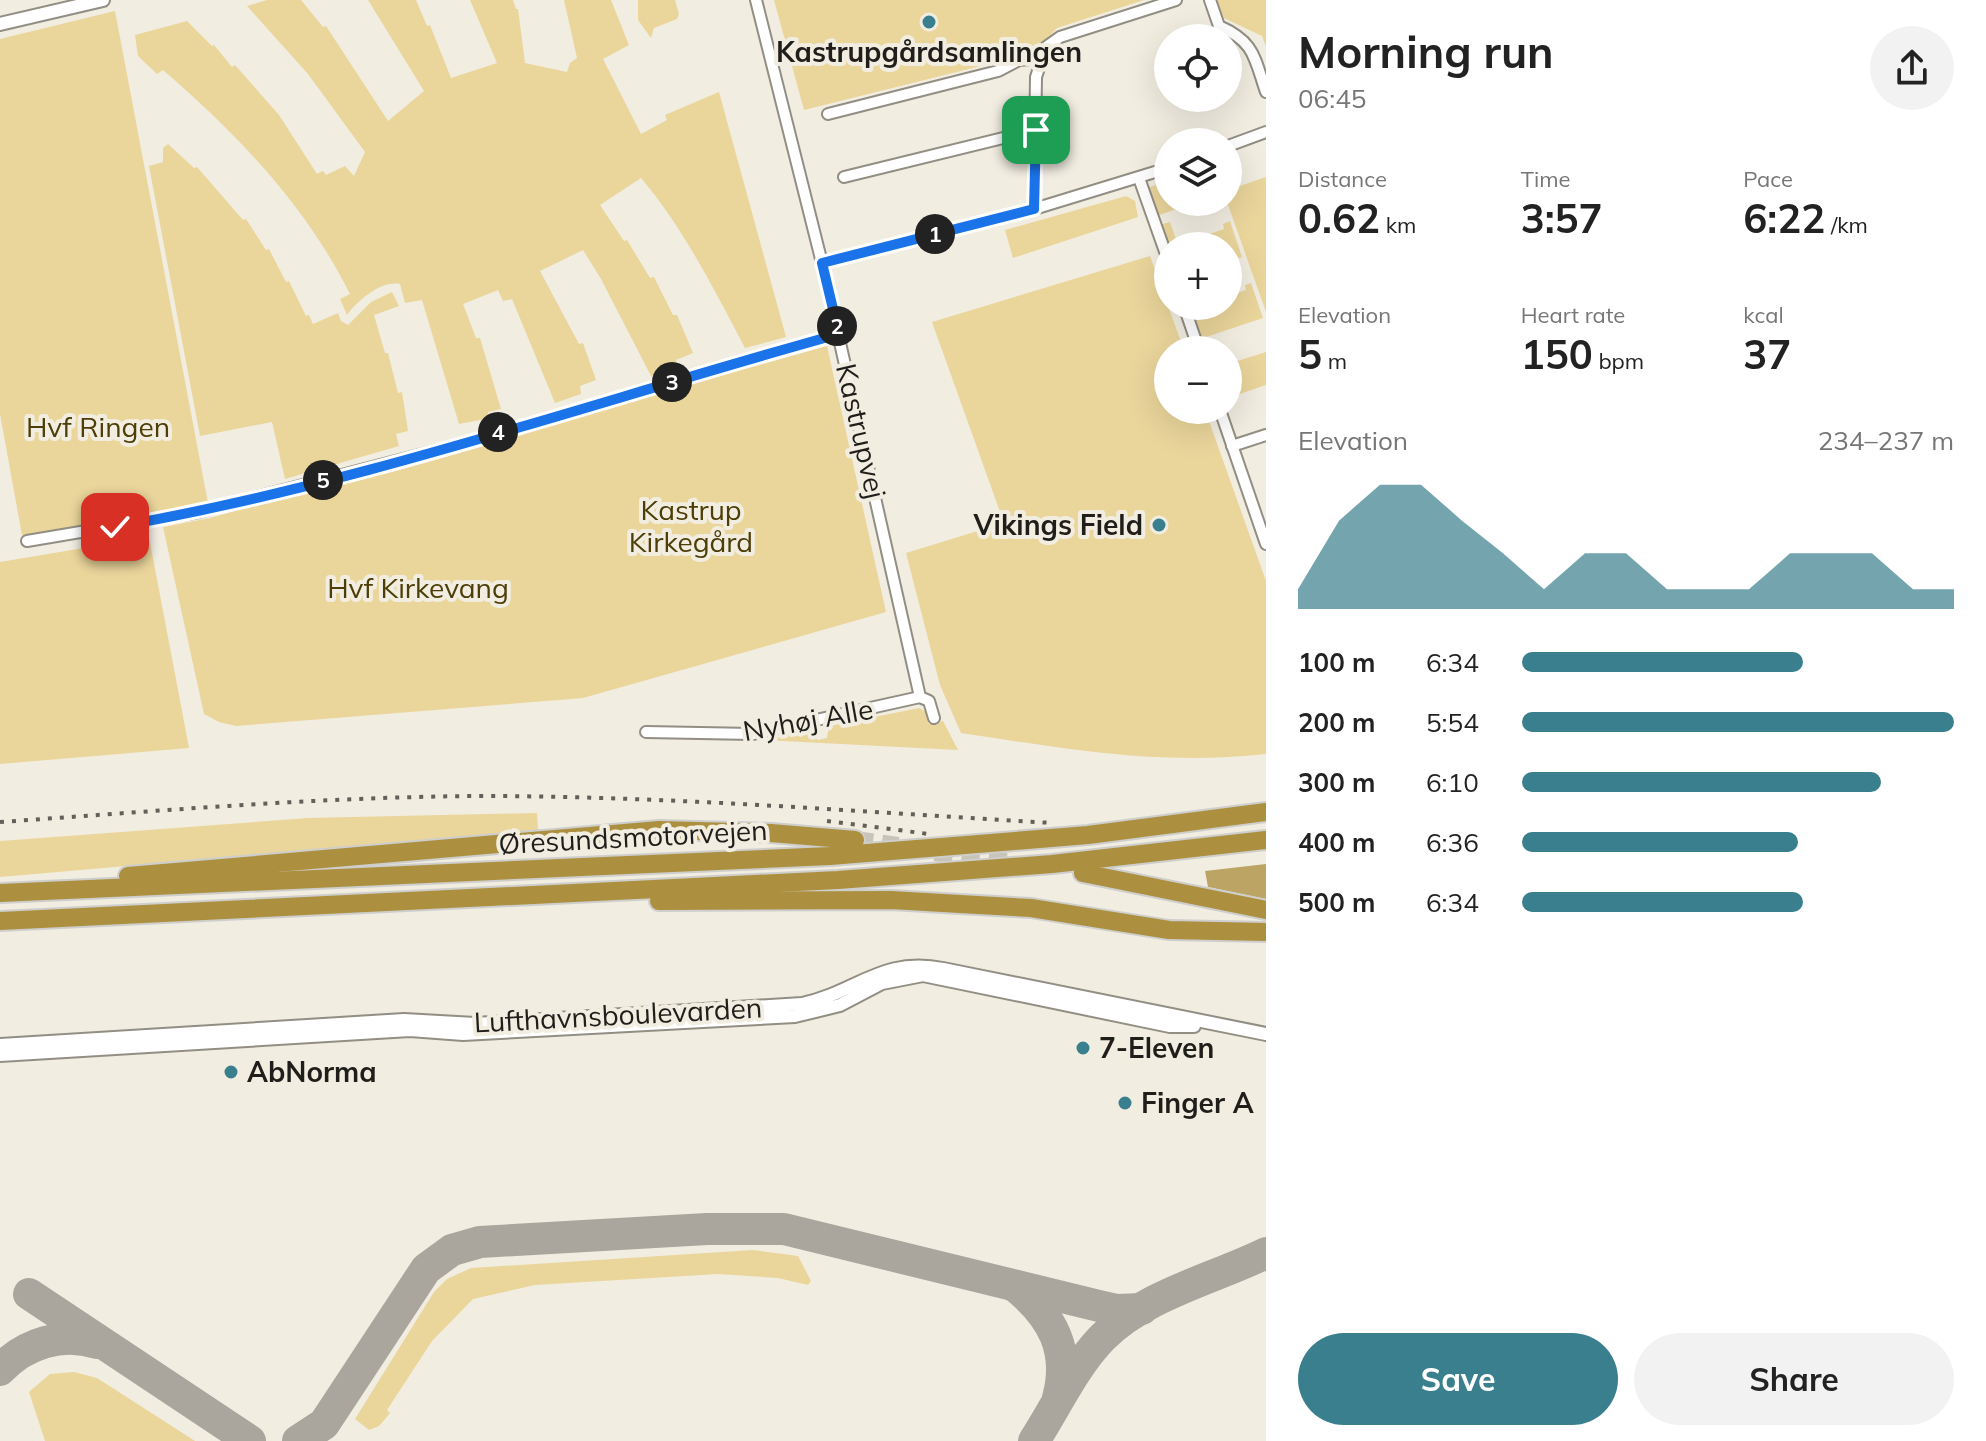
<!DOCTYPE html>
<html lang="en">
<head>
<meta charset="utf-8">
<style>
  :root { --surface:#fff; --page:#f2f2f2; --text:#222; --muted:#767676; --accent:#3a7f8d }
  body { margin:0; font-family:Mulish,sans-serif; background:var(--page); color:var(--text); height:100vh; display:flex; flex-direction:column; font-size:30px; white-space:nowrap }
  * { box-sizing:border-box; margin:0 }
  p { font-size:26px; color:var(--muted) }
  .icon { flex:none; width:44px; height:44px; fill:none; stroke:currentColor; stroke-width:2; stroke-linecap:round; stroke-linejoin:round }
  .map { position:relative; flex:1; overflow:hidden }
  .drawer { display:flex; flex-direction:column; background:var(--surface); width:720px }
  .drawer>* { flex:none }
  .tools { position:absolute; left:1154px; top:24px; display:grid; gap:16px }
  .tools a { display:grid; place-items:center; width:88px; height:88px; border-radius:50%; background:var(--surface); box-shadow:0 8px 32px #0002; font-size:40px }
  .pin { position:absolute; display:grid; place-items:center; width:68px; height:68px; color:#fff; margin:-34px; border-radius:16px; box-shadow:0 4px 12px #0006 }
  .km { position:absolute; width:40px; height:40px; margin:-20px; border-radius:50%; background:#222; color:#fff; font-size:22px; line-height:40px; text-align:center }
  .round { display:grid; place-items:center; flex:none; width:84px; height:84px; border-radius:42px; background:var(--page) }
  .summary { display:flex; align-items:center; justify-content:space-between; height:136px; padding:0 32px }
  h1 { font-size:44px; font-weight:700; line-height:60px }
  .figures { display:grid; grid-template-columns:repeat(3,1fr); gap:12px; height:136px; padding:8px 32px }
  .figures div { display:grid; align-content:center }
  .figures b { font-size:40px; font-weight:700 }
  .figures small { font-size:22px; font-weight:400 }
  .figures p { font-size:22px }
  .chart { height:224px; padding:16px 32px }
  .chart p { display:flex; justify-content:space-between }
  .chart svg { width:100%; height:144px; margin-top:8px; fill:var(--accent); opacity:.7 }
  .action { display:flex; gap:16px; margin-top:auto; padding:16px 32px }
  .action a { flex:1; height:92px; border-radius:48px; background:var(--accent); color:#fff; font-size:32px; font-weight:700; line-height:92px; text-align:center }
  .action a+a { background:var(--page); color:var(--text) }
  ul { padding:0 32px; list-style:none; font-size:26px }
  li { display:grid; grid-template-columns:128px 96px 1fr; align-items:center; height:60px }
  li i { height:20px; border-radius:10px; background:var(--accent) }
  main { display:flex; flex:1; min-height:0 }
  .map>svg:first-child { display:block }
</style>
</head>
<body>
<main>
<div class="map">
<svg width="1266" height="1441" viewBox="0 0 1266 1441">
  <rect width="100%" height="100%" fill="#f2ede1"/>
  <g fill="#ead59b">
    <path d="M267,0H301L323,27L326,26L388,121L424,91L368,0H416L427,26L430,25L451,78L497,63L470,0H513L516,9H518L525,63L567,72L570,63L577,58L564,0H611L629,45L603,59L641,134L667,120L665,115L719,92L786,337L745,348C714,289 684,229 641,178L600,205L624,241L627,240L650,278L654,277L673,315H677L693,353L676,360L678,369L651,376L601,279L583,250L540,271L579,344L583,343L596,380L580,386L581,394L555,403L512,299L503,301L498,290L463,304L476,338H480L501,409L488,412L490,418L459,424L422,300L405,303L400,284C381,280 357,301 347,315L340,299L350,294C305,204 238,135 163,70L157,74L138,56L135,35L187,21L212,46L214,45L232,67L235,65L279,115L317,174L323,171L326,175L345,166L354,176L365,152L308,74L247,6Z"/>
    <polygon points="638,0 675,0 679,14 677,19 654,28 651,38 638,20"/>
    <polygon points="774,0 1144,0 1057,28 1033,53 804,110"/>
    <polygon points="1216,0 1266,0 1266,47 1262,36 1224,18"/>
    <polygon points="115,11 208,503 161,514 22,535 0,414 0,39"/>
    <polygon points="168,144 194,168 197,167 243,220 246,219 266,250 269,249 286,282 289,281 306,316 309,315 313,324 338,313 341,321 348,325 371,302 392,292 399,306 374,315 385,353 388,353 398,393 402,392 408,431 396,434 399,446 285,479 272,422 200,436 149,166 163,162 163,148"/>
    <polygon points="1266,177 1266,312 1227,202 1228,190"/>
    <polygon points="1168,181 1168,202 1195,202 1157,216 1147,188"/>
    <polygon points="1126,196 1135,201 1138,217 1013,258 1005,230"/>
    <polygon points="1230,221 1242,257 1228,262 1228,246 1168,246 1159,225 1170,222 1178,245 1224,229 1223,224"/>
    <path d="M1150,256L1184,350H1168V410H1205L1266,581V754C1156,766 1069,749 961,733L940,685L906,553L1004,523L932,322Z"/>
    <polygon points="1251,283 1263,318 1200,339 1188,306 1228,306 1228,296 1246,290 1245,285"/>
    <polygon points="827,346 886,612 583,698 236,726 219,722 204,714 163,527 210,518"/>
    <polygon points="1266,352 1266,385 1228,398 1228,364"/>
    <polygon points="149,537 189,748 0,764 0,562"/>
    <polygon points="919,708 925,711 929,724 943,721 958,750 763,740 809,731 818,740 827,738 829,726"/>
    <polygon points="537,813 538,830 0,877 0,841 308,818"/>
    <polygon points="753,1250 798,1256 811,1281 808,1285 778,1278 718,1274 535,1285 473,1299 432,1341 387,1410 390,1413 379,1426 369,1430 355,1419 434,1292 447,1279 471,1268"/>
    <polygon points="74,1372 97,1378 195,1441 45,1441 29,1392 50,1374"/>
  </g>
  <polygon fill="#bca564" points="1266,864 1266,899 1208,887 1205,871"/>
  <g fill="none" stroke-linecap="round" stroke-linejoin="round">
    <g stroke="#aaa69d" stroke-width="32">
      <path d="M1015,1286C1052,1316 1071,1350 1058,1398"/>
      <polyline points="29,1294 250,1441"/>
      <path d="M0,1370C25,1343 62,1332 97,1343"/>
      <polyline points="298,1441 324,1424 426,1269 452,1250 480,1242 707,1229 784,1229 1099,1306 1117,1310 1142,1309"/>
      <path d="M1034,1441C1056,1407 1074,1367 1102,1338C1144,1295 1213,1279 1266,1253"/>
    </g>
    <g stroke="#c8c4b9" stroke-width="18" stroke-dasharray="18 9" stroke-linecap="butt">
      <polyline points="855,840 898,846"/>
      <polyline points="935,852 1012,863"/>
    </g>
    <defs>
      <g id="minor">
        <polyline points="756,0 822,263 920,697 929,701 934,718"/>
        <path d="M1210,0L1219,26C1255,42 1254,57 1266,92"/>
        <polyline points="828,114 998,71 1019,60 1040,58"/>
        <polyline points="1228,146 1266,132"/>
        <polyline points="844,177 1036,130"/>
        <polyline points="1139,178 1168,260"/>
        <polyline points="1034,209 1036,77 1046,47 1060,37 1176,0"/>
        <polyline points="822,263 1034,209 1168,168"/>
        <polyline points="1184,306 1199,350"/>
        <polyline points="1220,410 1266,544"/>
        <polyline points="1232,446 1266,435"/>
        <polyline points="27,541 199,512 446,448 839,334"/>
        <polyline points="646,732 753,734 920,697"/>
      </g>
      <g id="tertiary">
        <polyline points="0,24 103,0"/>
        <path d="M0,1045L404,1020L475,1024L802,1004C858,992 881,957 943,969L1266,1034"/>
        <polyline points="0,1055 410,1030 463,1034 795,1016 840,1005 882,983 923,975 1170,1026 1194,1026"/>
      </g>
      <g id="motorway">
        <polyline points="1083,873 1266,910"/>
        <polyline points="128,876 659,830 771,833 855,840"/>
        <polyline points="0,893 830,856 1088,835 1266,812"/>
        <polyline points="659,901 891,900 960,904 1031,908 1169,930 1266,932"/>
        <polyline points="0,921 838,880 1052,864 1266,840"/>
      </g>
    </defs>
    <use href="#minor" stroke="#928e83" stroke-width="14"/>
    <use href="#tertiary" stroke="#928e83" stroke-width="16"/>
    <use href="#motorway" stroke="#cececd" stroke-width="22"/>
    <use href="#minor" stroke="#fff" stroke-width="10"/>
    <use href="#tertiary" stroke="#fff" stroke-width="12"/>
    <use href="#motorway" stroke="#ac903f" stroke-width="18"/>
    <g stroke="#636059" stroke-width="4" stroke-dasharray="4 8" stroke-linecap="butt">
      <polyline points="827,821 929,834"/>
      <path d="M0,822C159,811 318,797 478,796C670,796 862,812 1053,823"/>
    </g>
  </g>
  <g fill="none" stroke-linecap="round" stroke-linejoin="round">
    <defs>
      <path id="route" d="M115,527C361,484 599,400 839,334L822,263L1034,209L1036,130"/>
    </defs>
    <use href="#route" stroke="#fff" stroke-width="16"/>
    <use href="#route" stroke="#1a73e8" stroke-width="10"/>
  </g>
  <g fill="#3a7f8d" stroke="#f2ede1" stroke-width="3">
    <circle cx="929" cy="22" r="8"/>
    <circle cx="1159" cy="525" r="8"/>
    <circle cx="1083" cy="1048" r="8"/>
    <circle cx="231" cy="1072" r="8"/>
    <circle cx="1125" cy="1103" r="8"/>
  </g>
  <g text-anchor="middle" stroke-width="8" stroke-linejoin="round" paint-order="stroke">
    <g font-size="28" font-weight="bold" fill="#201e1a" stroke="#f2ede1" text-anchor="start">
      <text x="929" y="62" text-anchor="middle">Kastrupgårdsamlingen</text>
      <text x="1143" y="535" text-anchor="end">Vikings Field</text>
      <text x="1099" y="1058">7-Eleven</text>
      <text x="247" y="1082">AbNorma</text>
      <text x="1141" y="1113">Finger A</text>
    </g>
    <g font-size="28" fill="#4d3d06" stroke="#f2ede1">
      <text x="98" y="437">Hvf Ringen</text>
      <text x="691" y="520">Kastrup<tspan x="691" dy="32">Kirkegård</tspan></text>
      <text x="418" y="598">Hvf Kirkevang</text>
    </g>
    <g font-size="28" fill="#201e1a" stroke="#f2ede1">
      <text transform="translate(861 431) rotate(77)" y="10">Kastrupvej</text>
      <text transform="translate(808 720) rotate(-10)" y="10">Nyhøj Alle</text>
      <text transform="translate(633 837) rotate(-3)" y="10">Øresundsmotorvejen</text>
      <text transform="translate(618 1015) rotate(-3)" y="10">Lufthavnsboulevarden</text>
    </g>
  </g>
</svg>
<div class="tools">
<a><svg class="icon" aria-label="locate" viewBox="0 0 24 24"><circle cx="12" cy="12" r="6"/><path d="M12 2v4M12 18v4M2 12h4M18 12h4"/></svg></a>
<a><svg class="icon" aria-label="layers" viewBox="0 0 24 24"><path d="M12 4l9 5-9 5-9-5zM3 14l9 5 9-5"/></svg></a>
<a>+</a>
<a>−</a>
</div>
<div class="pin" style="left:1036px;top:130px;background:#1e9e55"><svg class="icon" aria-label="arrive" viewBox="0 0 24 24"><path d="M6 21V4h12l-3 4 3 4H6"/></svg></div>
<div class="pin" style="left:115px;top:527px;background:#d93025"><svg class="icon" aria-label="check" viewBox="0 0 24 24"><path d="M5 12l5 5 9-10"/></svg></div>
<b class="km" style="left:935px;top:234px">1</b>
<b class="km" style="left:837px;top:326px">2</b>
<b class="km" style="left:672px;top:382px">3</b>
<b class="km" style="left:498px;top:432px">4</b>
<b class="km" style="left:323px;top:480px">5</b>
</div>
<section class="drawer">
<div class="summary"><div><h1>Morning run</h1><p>06:45</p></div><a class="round"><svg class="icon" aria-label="share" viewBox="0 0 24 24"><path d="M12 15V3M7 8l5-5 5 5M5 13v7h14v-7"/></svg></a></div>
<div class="figures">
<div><p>Distance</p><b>0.62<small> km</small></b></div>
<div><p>Time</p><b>3:57</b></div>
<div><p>Pace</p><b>6:22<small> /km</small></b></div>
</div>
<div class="figures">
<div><p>Elevation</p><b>5<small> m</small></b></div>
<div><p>Heart rate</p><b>150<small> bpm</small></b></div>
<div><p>kcal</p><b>37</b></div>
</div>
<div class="chart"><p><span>Elevation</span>234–237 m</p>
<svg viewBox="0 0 160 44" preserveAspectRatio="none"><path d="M0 44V38L10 17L20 6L30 6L40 17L50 27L60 38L70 27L80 27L90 38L100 38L110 38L120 27L130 27L140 27L150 38L160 38V44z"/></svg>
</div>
<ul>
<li><b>100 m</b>6:34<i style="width:65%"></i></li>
<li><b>200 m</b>5:54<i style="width:100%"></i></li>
<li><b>300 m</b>6:10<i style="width:83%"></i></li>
<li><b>400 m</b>6:36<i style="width:64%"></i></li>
<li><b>500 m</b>6:34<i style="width:65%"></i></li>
</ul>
<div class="action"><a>Save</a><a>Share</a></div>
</section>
</main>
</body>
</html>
